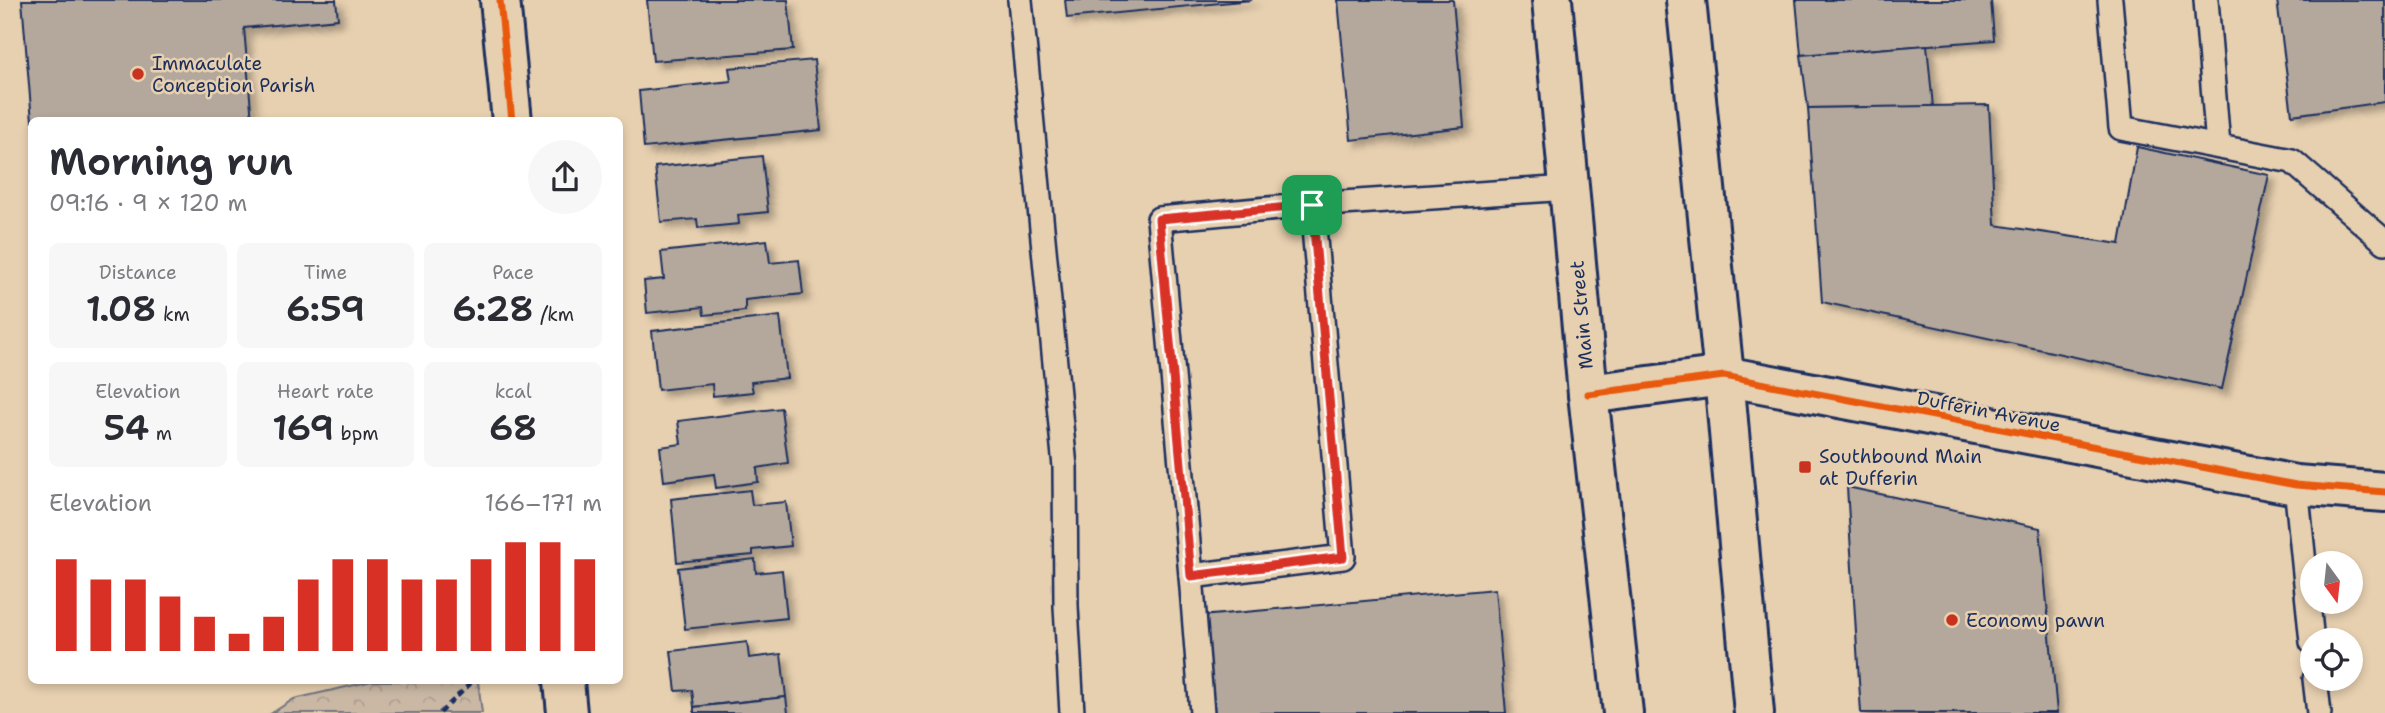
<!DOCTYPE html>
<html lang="en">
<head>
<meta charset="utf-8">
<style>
  :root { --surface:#fff; --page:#f7f7f7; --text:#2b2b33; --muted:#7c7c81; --accent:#d93025 }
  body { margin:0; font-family:"Shantell Sans",sans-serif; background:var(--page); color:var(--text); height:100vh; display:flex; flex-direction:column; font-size:26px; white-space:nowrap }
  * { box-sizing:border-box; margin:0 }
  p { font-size:23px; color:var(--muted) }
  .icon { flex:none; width:38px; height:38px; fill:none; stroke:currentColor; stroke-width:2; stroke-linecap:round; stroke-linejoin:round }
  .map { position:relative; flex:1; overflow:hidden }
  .side { position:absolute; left:28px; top:117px; width:595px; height:567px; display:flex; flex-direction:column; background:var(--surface); border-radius:10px; box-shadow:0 4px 10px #0003 }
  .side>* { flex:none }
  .needle { width:46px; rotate:165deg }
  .tools { position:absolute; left:2300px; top:551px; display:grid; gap:14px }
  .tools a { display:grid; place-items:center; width:63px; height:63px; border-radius:50%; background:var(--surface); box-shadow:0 4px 10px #0003; font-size:35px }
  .pin { position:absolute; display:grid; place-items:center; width:60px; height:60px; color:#fff; margin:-30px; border-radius:14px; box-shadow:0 4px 10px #0006 }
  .round { display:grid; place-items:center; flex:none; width:74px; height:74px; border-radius:37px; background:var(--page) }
  .head { display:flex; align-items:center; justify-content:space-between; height:119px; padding:0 21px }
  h1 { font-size:38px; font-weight:600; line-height:52px }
  .figures { display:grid; grid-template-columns:repeat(3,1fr); gap:10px; height:119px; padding:7px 21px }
  .figures div { display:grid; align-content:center; border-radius:10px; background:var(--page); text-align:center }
  .figures b { font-size:35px; font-weight:600 }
  .figures small { font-size:19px; font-weight:400 }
  .figures p { font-size:19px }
  .chart { height:196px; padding:14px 21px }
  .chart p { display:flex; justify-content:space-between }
  .chart svg { width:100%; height:126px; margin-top:7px; stroke:var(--accent); stroke-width:6 }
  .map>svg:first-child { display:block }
</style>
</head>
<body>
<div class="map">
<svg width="2385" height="713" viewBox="0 0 2385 713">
  <defs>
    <pattern id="park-crowns" width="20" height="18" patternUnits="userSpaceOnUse" patternTransform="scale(1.75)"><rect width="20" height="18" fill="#cab8a4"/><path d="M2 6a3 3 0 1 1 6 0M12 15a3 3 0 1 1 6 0" fill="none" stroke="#ad9e90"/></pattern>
    <filter id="shadow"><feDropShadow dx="6" dy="6" stdDeviation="3.5" flood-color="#0004"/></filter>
  </defs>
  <rect width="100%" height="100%" fill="#e7d0b0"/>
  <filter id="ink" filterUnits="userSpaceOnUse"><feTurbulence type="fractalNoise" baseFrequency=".0143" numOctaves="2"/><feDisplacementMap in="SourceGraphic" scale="14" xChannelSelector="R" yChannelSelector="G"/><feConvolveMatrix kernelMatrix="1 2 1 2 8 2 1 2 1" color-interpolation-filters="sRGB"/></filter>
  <g filter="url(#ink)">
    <polygon fill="url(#park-crowns)" stroke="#727481" stroke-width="2" points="372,681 478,681 482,713 272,713 294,699"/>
    <g fill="#b4a89c" stroke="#1b2f5e" stroke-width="2" filter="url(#shadow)">
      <polygon points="22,0 336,0 338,19 244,28 252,121 32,121"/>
      <polygon points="647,0 788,0 793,50 653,61"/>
      <polygon points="1065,0 1252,0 1067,18"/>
      <polygon points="1338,0 1453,0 1464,127 1351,140"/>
      <polygon points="1796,0 1991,0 1994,40 1801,55"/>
      <polygon points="2277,0 2385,0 2385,102 2292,115"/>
      <polygon points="1927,45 1933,107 1808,108 1801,55"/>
      <polygon points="814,60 821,130 644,148 639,91 731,81 729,68"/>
      <polygon points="1989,105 1995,225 2120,244 2137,147 2269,175 2222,389 1822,302 1808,108"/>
      <polygon points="762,156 768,212 738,215 739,224 698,228 697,219 661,222 655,167"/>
      <polygon points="767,240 770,263 799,260 803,294 745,300 745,311 704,315 703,307 647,313 644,281 664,279 661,252"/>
      <polygon points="780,316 787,378 751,382 753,392 713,396 712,384 658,390 652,331"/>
      <polygon points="781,408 788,463 757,468 758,482 716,488 714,474 664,481 660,447 681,444 678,421"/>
      <polygon points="1847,487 2040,528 2057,713 1861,713"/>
      <polygon points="750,490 752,505 786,502 791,546 753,550 753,555 677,562 671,499"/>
      <polygon points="755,559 756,573 782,570 787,618 685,629 678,568"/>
      <polygon points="1495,589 1506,713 1210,713 1201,616"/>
      <polygon points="747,642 749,658 781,654 786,697 694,707 692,690 676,691 671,651"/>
      <polygon points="786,697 788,713 694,713 694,707"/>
    </g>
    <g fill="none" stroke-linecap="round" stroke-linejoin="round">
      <defs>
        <g id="service">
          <polyline points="1020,0 1065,467 1066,606 1072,713"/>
          <polyline points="2110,0 2121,128 2292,161 2385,242"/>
          <polyline points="2206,0 2218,146"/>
          <polyline points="1312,205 1343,557 1191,576 1159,219 1312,205 1569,188"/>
          <polyline points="2296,485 2312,642"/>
          <polyline points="1191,576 1202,713"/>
          <polyline points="2315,679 2319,713"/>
        </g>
        <g id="minor">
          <polyline points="500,0 512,121"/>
          <polyline points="564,681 567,713"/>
        </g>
        <polyline id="tertiary" points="1588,394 1724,376 2296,485 2385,492"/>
        <g id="primary">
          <polyline points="1552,0 1588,394 1623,713"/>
          <polyline points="1686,0 1724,376 1754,713"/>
        </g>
      </defs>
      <use href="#service" stroke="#1b2f5e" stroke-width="28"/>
      <use href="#minor" stroke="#1b2f5e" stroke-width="44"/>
      <use href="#tertiary" stroke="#1b2f5e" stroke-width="44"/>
      <use href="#primary" stroke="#1b2f5e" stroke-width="44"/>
      <polyline stroke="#1b2f5e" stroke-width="4.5" stroke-dasharray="7 5" stroke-linecap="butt" points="440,713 473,681"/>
      <use href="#service" stroke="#e7d0b0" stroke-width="23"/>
      <use href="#minor" stroke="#e7d0b0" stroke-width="38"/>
      <use href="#tertiary" stroke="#e7d0b0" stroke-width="38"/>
      <use href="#primary" stroke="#e7d0b0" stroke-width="38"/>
      <defs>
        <g id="cycleway">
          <polyline points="500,0 512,121"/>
          <polyline points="1588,394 1724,376 2296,485 2385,492"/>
        </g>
      </defs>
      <use href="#cycleway" stroke="#e7d0b0" stroke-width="11"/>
      <use href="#cycleway" stroke="#e8590c" stroke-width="7"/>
    </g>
  </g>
  <g fill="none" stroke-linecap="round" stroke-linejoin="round" filter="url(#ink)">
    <defs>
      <polygon id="route" points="1312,205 1343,557 1191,576 1159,219"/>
    </defs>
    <use href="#route" stroke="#fff" stroke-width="14"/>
    <use href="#route" stroke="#d93025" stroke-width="9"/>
  </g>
  <g fill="#c8321e" stroke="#e7d0b0" stroke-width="2.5">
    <circle cx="138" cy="74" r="7"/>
    <rect x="1798" y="460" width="14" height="14" rx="3.5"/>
    <circle cx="1952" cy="620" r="7"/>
  </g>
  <g text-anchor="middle" stroke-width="5" stroke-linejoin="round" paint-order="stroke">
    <g font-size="19" fill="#1b2f5e" stroke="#e7d0b0" text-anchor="start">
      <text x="152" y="70">Immaculate<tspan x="152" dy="22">Conception Parish</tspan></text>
      <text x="1819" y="463">Southbound Main<tspan x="1819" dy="22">at Dufferin</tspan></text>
      <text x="1966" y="627">Economy pawn</text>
    </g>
    <g font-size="19" fill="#1b2f5e" stroke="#e7d0b0">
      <text transform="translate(1581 315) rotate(-95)" y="7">Main Street</text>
      <text transform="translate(1989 411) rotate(11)" y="7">Dufferin Avenue</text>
    </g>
  </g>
</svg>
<div class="tools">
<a><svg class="needle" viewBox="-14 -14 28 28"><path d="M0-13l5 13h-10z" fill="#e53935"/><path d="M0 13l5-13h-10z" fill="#7c7c81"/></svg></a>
<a><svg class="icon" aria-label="locate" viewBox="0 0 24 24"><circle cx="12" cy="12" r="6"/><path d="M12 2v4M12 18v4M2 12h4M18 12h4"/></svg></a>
</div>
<div class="pin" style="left:1312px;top:205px;background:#1e9e55"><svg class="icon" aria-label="arrive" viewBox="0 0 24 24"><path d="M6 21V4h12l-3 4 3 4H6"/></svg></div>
<section class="side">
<div class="head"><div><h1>Morning run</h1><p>09:16 · 9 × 120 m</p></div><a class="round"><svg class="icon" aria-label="share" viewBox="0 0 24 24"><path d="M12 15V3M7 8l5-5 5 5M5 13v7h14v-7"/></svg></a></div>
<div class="figures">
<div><p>Distance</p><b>1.08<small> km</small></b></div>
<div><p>Time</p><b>6:59</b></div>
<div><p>Pace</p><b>6:28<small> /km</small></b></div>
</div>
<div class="figures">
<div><p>Elevation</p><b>54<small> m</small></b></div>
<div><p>Heart rate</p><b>169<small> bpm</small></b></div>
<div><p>kcal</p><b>68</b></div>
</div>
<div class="chart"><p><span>Elevation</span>166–171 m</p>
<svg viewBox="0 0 160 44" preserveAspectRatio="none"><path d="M5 44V12M15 44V19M25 44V19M35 44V25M45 44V32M55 44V38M65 44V32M75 44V19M85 44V12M95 44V12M105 44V19M115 44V19M125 44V12M135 44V6M145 44V6M155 44V12"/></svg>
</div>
</section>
</div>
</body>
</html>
